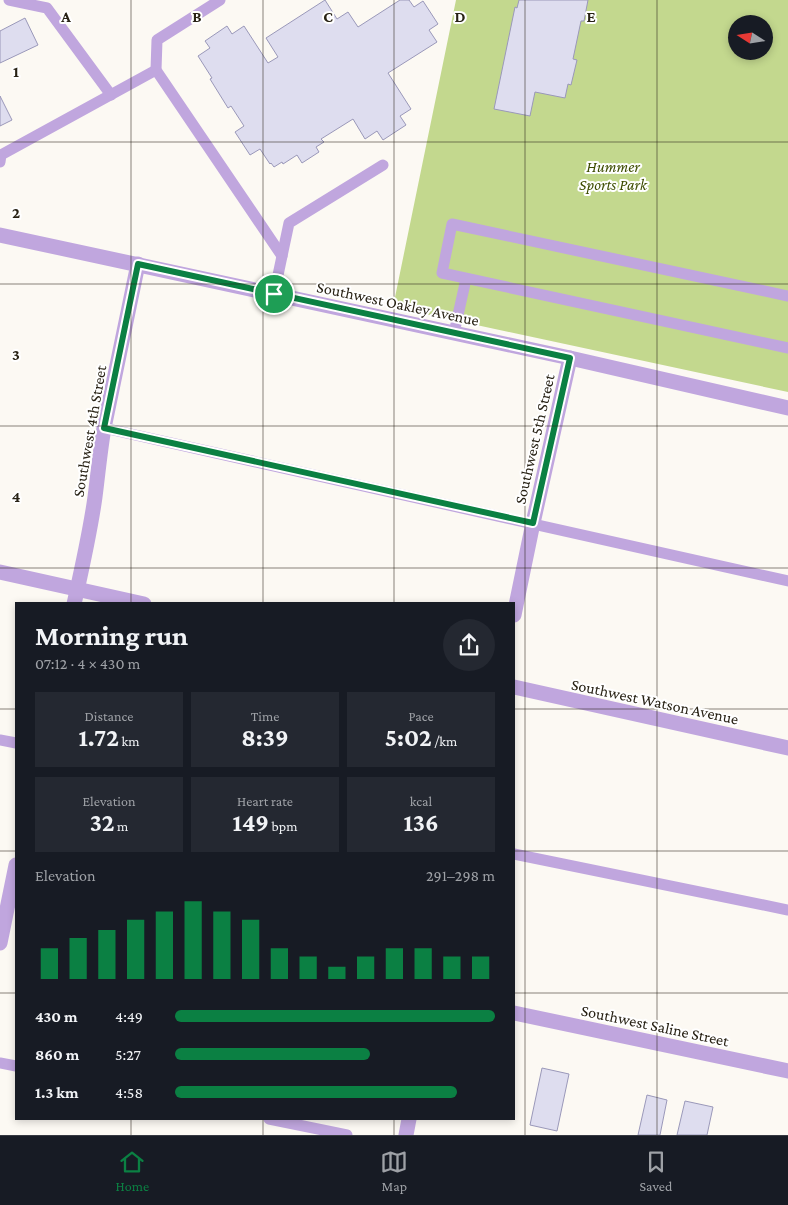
<!DOCTYPE html>
<html lang="en">
<head>
<meta charset="utf-8">
<style>
  :root { --surface:#171b24; --page:#242831; --text:#f1f3f6; --muted:#9ea1a6; --line:#363941; --accent:#0b8043 }
  body { margin:0; font-family:"Crimson Pro",serif; background:var(--page); color:var(--text); height:100vh; display:flex; flex-direction:column; font-size:19px; white-space:nowrap }
  * { box-sizing:border-box; margin:0 }
  p { font-size:16px; color:var(--muted) }
  .icon { flex:none; width:28px; height:28px; fill:none; stroke:currentColor; stroke-width:2; stroke-linecap:round; stroke-linejoin:round }
  .map { position:relative; flex:1; overflow:hidden }
  .sheet { position:absolute; left:15px; top:602px; width:500px; height:518px; display:flex; flex-direction:column; background:var(--surface); border-radius:0px; box-shadow:0 2px 8px #0003 }
  .sheet>* { flex:none }
  .needle { width:32px; rotate:282deg }
  .fabs { position:absolute; left:728px; top:15px; display:grid; gap:10px }
  .fabs a { display:grid; place-items:center; width:45px; height:45px; border-radius:50%; background:var(--surface); box-shadow:0 2px 8px #0003; font-size:25px }
  .pin { position:absolute; display:grid; place-items:center; width:42px; height:42px; color:#fff; margin:-21px; border:2px solid #fff; border-radius:50%; box-shadow:0 1px 5px #0007 }
  .round { display:grid; place-items:center; flex:none; width:52px; height:52px; border-radius:26px; background:var(--page) }
  .overview { display:flex; align-items:center; justify-content:space-between; height:85px; padding:0 20px }
  h1 { font-size:28px; font-weight:700; line-height:38px }
  .metrics { display:grid; grid-template-columns:repeat(3,1fr); gap:8px; height:85px; padding:5px 20px }
  .metrics div { display:grid; align-content:center; border-radius:0px; background:var(--page); text-align:center }
  .metrics b { font-size:25px; font-weight:700 }
  .metrics small { font-size:14px; font-weight:400 }
  .metrics p { font-size:14px }
  .chart { height:140px; padding:10px 20px }
  .chart p { display:flex; justify-content:space-between }
  .chart svg { width:100%; height:90px; margin-top:5px; stroke:var(--accent); stroke-width:6 }
  ul { padding:0 20px; list-style:none; font-size:16px }
  li { display:grid; grid-template-columns:80px 60px 1fr; align-items:center; height:38px }
  li i { height:12px; border-radius:6px; background:var(--accent) }
  .tab-bar { display:flex; justify-content:space-around; align-items:center; height:70px; border-top:1px solid var(--line); background:var(--surface); font-size:14px; color:var(--muted) }
  .tab-bar a { display:grid; justify-items:center; gap:2px }
  .tab-bar .on { color:var(--accent) }
  .map>svg:first-child { display:block }
</style>
</head>
<body>
<div class="map">
<svg width="788" height="1135" viewBox="0 0 788 1135">
  <rect width="100%" height="100%" fill="#fcf9f3"/>
  <path fill="#c3d88e" fill-rule="evenodd" d="M456,0H788V392L393,307ZM736,24H764V51H736Z"/>
  <g fill="#deddef" stroke="#9a98b9">
    <polygon points="325,0 337,19 348,12 358,27 400,0 409,0 414,7 423,1 438,24 429,30 437,42 388,73 411,109 400,116 406,125 383,140 377,131 365,139 353,119 321,139 324,142 316,147 319,152 302,163 297,155 283,164 282,162 274,167 271,163 270,164 260,149 250,155 235,132 244,126 231,106 228,108 210,79 212,78 198,56 210,48 205,41 227,26 232,34 244,26 268,63 278,57 266,38"/>
    <polygon points="519,0 588,0 584,21 581,21 573,59 577,60 571,85 568,84 565,98 535,92 530,116 494,109 515,7 517,8"/>
    <polygon points="25,18 38,45 0,63 0,31"/>
    <polygon points="0,96 12,120 0,126"/>
    <polygon points="542,1068 569,1074 557,1131 530,1125"/>
    <polygon points="647,1095 667,1100 660,1135 638,1135"/>
    <polygon points="685,1101 713,1107 707,1135 677,1135"/>
  </g>
  <g fill="none" stroke-linecap="round" stroke-linejoin="round">
    <g stroke="#c0a6de" stroke-width="11">
      <polyline points="9,0 47,8 111,95"/>
      <polyline points="220,0 157,40 156,70 282,256"/>
      <polyline points="0,162 1,155 156,70"/>
      <polyline points="274,294 289,223 383,165"/>
      <polyline points="788,296 452,224 442,273 788,348"/>
      <polyline points="454,333 466,279"/>
      <polyline points="104,428 788,581"/>
      <polyline points="0,740 16,743"/>
      <polyline points="514,854 788,910"/>
      <polyline points="0,1063 16,1066"/>
      <polyline points="269,1119 347,1135"/>
    </g>
    <g stroke="#c0a6de" stroke-width="15">
      <polyline points="0,235 570,358 788,408"/>
      <polyline points="0,572 144,604"/>
      <path d="M74,604C82,568 90,533 95,497C98,474 100,451 104,428L138,264"/>
      <polyline points="514,615 533,523 570,358"/>
      <polyline points="514,687 788,748"/>
      <polyline points="0,943 16,865"/>
      <polyline points="514,1013 788,1071"/>
      <polyline points="406,1135 409,1119"/>
    </g>
  </g>
  <g fill="none" stroke-linecap="round" stroke-linejoin="round">
    <defs>
      <polygon id="route" points="138,264 570,358 533,523 104,428"/>
    </defs>
    <use href="#route" stroke="#fff" stroke-width="10"/>
    <use href="#route" stroke="#0b8043" stroke-width="6"/>
  </g>
  <path fill="none" stroke="#282215" stroke-width="1" stroke-opacity="0.55" d="M131,0V604M263,0V604M394,0V604M525,0V1135M657,0V1135M0,142H788M0,284H788M0,426H788M0,568H788M0,709H16M514,709H788M0,851H16M514,851H788M0,993H16M514,993H788M131,1119V1135M263,1119V1135M394,1119V1135"/>
  <g text-anchor="middle" stroke-width="4" stroke-linejoin="round" paint-order="stroke">
    <g font-size="16" font-style="italic" fill="#3d4c01" stroke="#fff">
      <text x="613" y="172">Hummer<tspan x="613" dy="18">Sports Park</tspan></text>
    </g>
    <g font-size="16" fill="#282215" stroke="#fff">
      <text transform="translate(398 303) rotate(12)" y="6">Southwest Oakley Avenue</text>
      <text transform="translate(89 431) rotate(-80)" y="6">Southwest 4th Street</text>
      <text transform="translate(534 439) rotate(-77)" y="6">Southwest 5th Street</text>
      <text transform="translate(655 701) rotate(12)" y="6">Southwest Watson Avenue</text>
      <text transform="translate(655 1025) rotate(12)" y="6">Southwest Saline Street</text>
    </g>
  </g>
  <g font-size="16" text-anchor="middle" font-weight="bold" fill="#282215" stroke="#fff" stroke-width="4" stroke-linejoin="round" paint-order="stroke">
    <text x="66" y="22">A</text>
    <text x="197" y="22">B</text>
    <text x="328" y="22">C</text>
    <text x="460" y="22">D</text>
    <text x="591" y="22">E</text>
    <text x="16" y="77">1</text>
    <text x="16" y="218">2</text>
    <text x="16" y="360">3</text>
    <text x="16" y="502">4</text>
  </g>
</svg>
<div class="fabs">
<a><svg class="needle" viewBox="-14 -14 28 28"><path d="M0-13l5 13h-10z" fill="#e53935"/><path d="M0 13l5-13h-10z" fill="#9ea1a6"/></svg></a>
</div>
<div class="pin" style="left:274px;top:294px;background:#1e9e55"><svg class="icon" aria-label="arrive" viewBox="0 0 24 24"><path d="M6 21V4h12l-3 4 3 4H6"/></svg></div>
<section class="sheet">
<div class="overview"><div><h1>Morning run</h1><p>07:12 · 4 × 430 m</p></div><a class="round"><svg class="icon" aria-label="share" viewBox="0 0 24 24"><path d="M12 15V3M7 8l5-5 5 5M5 13v7h14v-7"/></svg></a></div>
<div class="metrics">
<div><p>Distance</p><b>1.72<small> km</small></b></div>
<div><p>Time</p><b>8:39</b></div>
<div><p>Pace</p><b>5:02<small> /km</small></b></div>
</div>
<div class="metrics">
<div><p>Elevation</p><b>32<small> m</small></b></div>
<div><p>Heart rate</p><b>149<small> bpm</small></b></div>
<div><p>kcal</p><b>136</b></div>
</div>
<div class="chart"><p><span>Elevation</span>291–298 m</p>
<svg viewBox="0 0 160 44" preserveAspectRatio="none"><path d="M5 44V29M15 44V24M25 44V20M35 44V15M45 44V11M55 44V6M65 44V11M75 44V15M85 44V29M95 44V33M105 44V38M115 44V33M125 44V29M135 44V29M145 44V33M155 44V33"/></svg>
</div>
<ul>
<li><b>430 m</b>4:49<i style="width:100%"></i></li>
<li><b>860 m</b>5:27<i style="width:61%"></i></li>
<li><b>1.3 km</b>4:58<i style="width:88%"></i></li>
</ul>
</section>
</div>
<nav class="tab-bar">
<a class="on"><svg class="icon" aria-label="home" viewBox="0 0 24 24"><path d="M3 11l9-7 9 7M6 9v11h12V9"/></svg>Home</a>
<a><svg class="icon" aria-label="map" viewBox="0 0 24 24"><path d="M3 6l6-2 6 2 6-2v14l-6 2-6-2-6 2zM9 4v14M15 6v14"/></svg>Map</a>
<a><svg class="icon" aria-label="saved" viewBox="0 0 24 24"><path d="M7 4h10v16l-5-4-5 4z"/></svg>Saved</a>
</nav>
</body>
</html>
